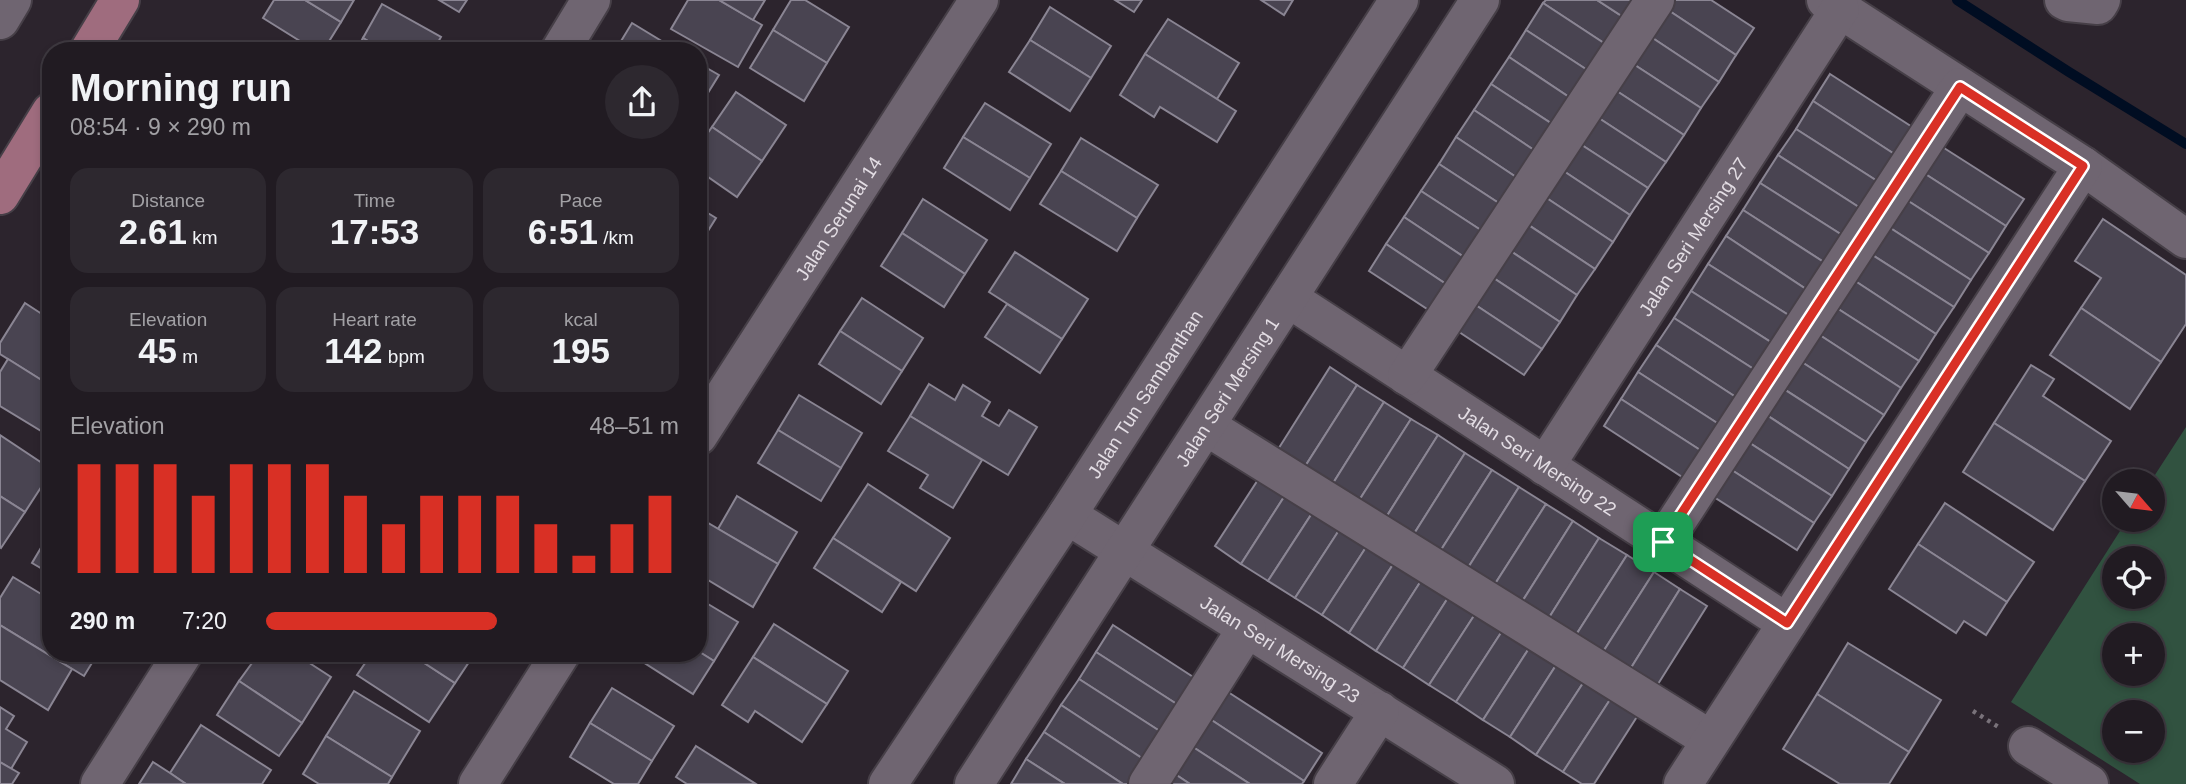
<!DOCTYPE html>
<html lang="en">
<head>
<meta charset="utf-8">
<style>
  :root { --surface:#211b22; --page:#2d282f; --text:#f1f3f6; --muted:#a2a1a5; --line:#3e3940; --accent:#d93025 }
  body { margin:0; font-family:Arial,sans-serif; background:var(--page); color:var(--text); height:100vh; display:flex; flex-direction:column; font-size:26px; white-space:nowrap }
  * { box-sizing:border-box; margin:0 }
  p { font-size:23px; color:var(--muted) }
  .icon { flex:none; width:38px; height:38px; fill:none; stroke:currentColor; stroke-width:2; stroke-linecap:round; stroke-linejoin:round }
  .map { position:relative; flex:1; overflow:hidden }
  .details { position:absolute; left:42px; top:42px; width:665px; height:620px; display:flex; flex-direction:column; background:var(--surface); border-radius:28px; box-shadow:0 4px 10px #0003,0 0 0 2px var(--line) }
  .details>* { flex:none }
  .needle { width:46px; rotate:118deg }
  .tools { position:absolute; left:2102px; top:469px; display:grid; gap:14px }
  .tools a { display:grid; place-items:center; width:63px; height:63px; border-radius:50%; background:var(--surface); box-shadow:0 4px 10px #0003,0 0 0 2px var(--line); font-size:35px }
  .pin { position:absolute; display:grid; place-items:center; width:60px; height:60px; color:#fff; margin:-30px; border-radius:14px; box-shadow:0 4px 10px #0006 }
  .round { display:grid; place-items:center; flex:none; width:74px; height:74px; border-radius:37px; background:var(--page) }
  .overview { display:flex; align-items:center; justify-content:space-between; height:119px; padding:0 28px }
  h1 { font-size:38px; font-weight:800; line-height:52px }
  .figures { display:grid; grid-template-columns:repeat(3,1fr); gap:10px; height:119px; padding:7px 28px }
  .figures div { display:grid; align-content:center; border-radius:18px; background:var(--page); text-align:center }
  .figures b { font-size:35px; font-weight:800 }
  .figures small { font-size:19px; font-weight:400 }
  .figures p { font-size:19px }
  .chart { height:196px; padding:14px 28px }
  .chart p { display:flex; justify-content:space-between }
  .chart svg { width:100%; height:126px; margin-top:7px; stroke:var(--accent); stroke-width:6 }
  ul { padding:0 28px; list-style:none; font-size:23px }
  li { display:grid; grid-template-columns:112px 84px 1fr; align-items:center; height:52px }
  li i { height:18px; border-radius:9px; background:var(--accent) }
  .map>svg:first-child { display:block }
</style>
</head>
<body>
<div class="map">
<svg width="2186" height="784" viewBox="0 0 2186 784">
  <rect width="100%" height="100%" fill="#2c242d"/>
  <path fill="#315240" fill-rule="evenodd" d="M2186,427V784H2140L2011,702L2127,520H2152L2151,481ZM2114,558H2152V597H2114ZM2114,635H2152V674H2114ZM2114,712H2152V751H2114Z"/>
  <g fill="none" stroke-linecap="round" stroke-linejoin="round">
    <polyline stroke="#000d22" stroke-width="10" points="1957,0 2069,72 2186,144"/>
  </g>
  <g fill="#494451" stroke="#8a8593" stroke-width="2">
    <polygon points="274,0 305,0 341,22 323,51 316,51 263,18"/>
    <polygon points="305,0 354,0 341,22"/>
    <polygon points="439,0 467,0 459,12"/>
    <polygon points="688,0 719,0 762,25 738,67 671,29"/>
    <polygon points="719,0 765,0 753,20"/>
    <polygon points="791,0 805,0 849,27 827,63 773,30"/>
    <polygon points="1115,0 1142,0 1134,12"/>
    <polygon points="1261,0 1293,0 1284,15"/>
    <polygon points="1546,0 1597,0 1634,24 1616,51 1543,3"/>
    <polygon points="1597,0 1649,0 1634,24"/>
    <polygon points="1662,0 1711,0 1754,28 1736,55 1659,4"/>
    <polygon points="1543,3 1616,51 1598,77 1526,30"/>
    <polygon points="382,4 441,37 433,51 385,51 363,38"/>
    <polygon points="1659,4 1736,55 1719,82 1642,31"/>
    <polygon points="1050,7 1111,46 1091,78 1030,40"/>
    <polygon points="1168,19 1239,63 1217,99 1145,54"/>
    <polygon points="632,23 678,51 615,51"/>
    <polygon points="773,30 827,63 804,101 750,68"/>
    <polygon points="1526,30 1598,77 1581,105 1509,57"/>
    <polygon points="1642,31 1719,82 1701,108 1624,58"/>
    <polygon points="363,38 385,51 356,51"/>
    <polygon points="1030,40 1091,78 1070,111 1009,72"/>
    <polygon points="1145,54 1236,111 1217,142 1160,107 1154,117 1120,95"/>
    <polygon points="1509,57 1581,105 1563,131 1491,84"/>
    <polygon points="1624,58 1701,108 1684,135 1606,84"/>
    <polygon points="698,63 719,75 698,109"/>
    <polygon points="1830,74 1920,132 1902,159 1813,101"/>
    <polygon points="1491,84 1563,131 1546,158 1474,110"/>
    <polygon points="1606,84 1684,135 1666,162 1588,111"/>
    <polygon points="736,92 786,125 762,161 712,127"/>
    <polygon points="1813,101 1902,159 1885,186 1796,129"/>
    <polygon points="985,103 1051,144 1030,178 963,137"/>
    <polygon points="1474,110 1546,158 1528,185 1456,137"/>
    <polygon points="1588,111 1666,162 1648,188 1571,138"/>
    <polygon points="712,127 762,161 737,197 698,170 698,147"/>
    <polygon points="1796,129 1885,186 1868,213 1778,155"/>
    <polygon points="963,137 1030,178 1010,210 944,168"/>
    <polygon points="1456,137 1528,185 1511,211 1439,164"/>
    <polygon points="1081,138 1158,185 1137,218 1061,171"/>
    <polygon points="1571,138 1648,188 1630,215 1553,164"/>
    <polygon points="1933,141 2024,199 2006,226 1916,168"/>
    <polygon points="1778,155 1868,213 1850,240 1760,183"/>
    <polygon points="1439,164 1511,211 1493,238 1421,191"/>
    <polygon points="1553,164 1630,215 1613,242 1536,191"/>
    <polygon points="1916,168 2006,226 1989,253 1899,195"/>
    <polygon points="1061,171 1137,218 1117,251 1040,204"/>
    <polygon points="1760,183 1850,240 1833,268 1743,210"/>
    <polygon points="1421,191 1493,238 1476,265 1404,217"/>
    <polygon points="1536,191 1613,242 1595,269 1518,218"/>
    <polygon points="1899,195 1989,253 1971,280 1881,222"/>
    <polygon points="923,199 987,240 965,274 902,233"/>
    <polygon points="698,207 716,218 698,247"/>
    <polygon points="1743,210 1833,268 1815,295 1726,236"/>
    <polygon points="1404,217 1476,265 1458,292 1386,244"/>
    <polygon points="1518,218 1595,269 1577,295 1500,244"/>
    <polygon points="2103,219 2186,275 2186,324 2161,362 2081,308 2101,278 2075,261"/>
    <polygon points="1881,222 1971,280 1954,307 1863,249"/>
    <polygon points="902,233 965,274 944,307 881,266"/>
    <polygon points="1726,236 1815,295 1798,321 1708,264"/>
    <polygon points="1386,244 1458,292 1441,318 1369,271"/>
    <polygon points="1500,244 1577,295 1560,322 1483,271"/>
    <polygon points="1863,249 1954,307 1936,334 1846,275"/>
    <polygon points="1015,252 1088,299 1062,339 989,292"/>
    <polygon points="1708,264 1798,321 1780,348 1691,291"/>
    <polygon points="1483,271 1560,322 1542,349 1465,298"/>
    <polygon points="1846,275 1936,334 1919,361 1829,303"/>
    <polygon points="51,287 51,304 43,299"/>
    <polygon points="1691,291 1780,348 1763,375 1674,318"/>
    <polygon points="862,298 923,338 902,371 840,331"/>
    <polygon points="1465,298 1542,349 1524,375 1447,324"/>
    <polygon points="25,303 51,320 51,386 0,354 0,343"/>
    <polygon points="1829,303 1919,361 1901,388 1812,330"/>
    <polygon points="1007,304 1062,339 1040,373 985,337"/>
    <polygon points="2081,308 2161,362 2130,409 2050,355"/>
    <polygon points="1674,318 1763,375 1745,403 1656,345"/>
    <polygon points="1812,330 1901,388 1884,415 1794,357"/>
    <polygon points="840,331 902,371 881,404 819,364"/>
    <polygon points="1656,345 1745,403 1728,430 1638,372"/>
    <polygon points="1794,357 1884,415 1866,442 1776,384"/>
    <polygon points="8,359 51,386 51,437 0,406 0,372"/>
    <polygon points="2031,365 2054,379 2043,396 2111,441 2085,481 1994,423"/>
    <polygon points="1330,367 1357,385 1297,479 1270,462"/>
    <polygon points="1638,372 1728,430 1711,457 1621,399"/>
    <polygon points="929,384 955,400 963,385 990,402 982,416 999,426 1009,410 1037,427 1008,475 910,416"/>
    <polygon points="1776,384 1866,442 1849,469 1759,410"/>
    <polygon points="1357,385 1384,402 1325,496 1297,479"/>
    <polygon points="799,395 862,433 841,468 778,430"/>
    <polygon points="1621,399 1711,457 1693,484 1604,426"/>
    <polygon points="1384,402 1411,419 1351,513 1325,496"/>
    <polygon points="1759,410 1849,469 1832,496 1742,438"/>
    <polygon points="910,416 982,460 953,508 920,488 928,475 888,451"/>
    <polygon points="1411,419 1438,435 1378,530 1351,513"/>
    <polygon points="1994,423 2085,481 2053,530 1963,472"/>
    <polygon points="778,430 841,468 821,501 758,463"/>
    <polygon points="0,435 51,469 51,472 25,512 0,496"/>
    <polygon points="1438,435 1465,453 1405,548 1378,530"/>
    <polygon points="1742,438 1832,496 1814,523 1724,465"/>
    <polygon points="1465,453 1492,470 1432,564 1405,548"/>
    <polygon points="1724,465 1814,523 1797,550 1706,492"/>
    <polygon points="1265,469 1291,486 1241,564 1215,546"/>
    <polygon points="1492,470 1519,487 1459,582 1432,564"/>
    <polygon points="868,484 950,538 916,591 833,538"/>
    <polygon points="1291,486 1318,504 1268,581 1241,564"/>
    <polygon points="1519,487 1546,504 1486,598 1459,582"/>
    <polygon points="0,496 25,512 1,548 0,547"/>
    <polygon points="737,496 797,532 778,564 718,529"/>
    <polygon points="1945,503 2034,562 2007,602 1918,544"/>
    <polygon points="1318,504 1345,521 1295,598 1268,581"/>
    <polygon points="1546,504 1573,521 1513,616 1486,598"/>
    <polygon points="698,517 778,564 753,607 698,574"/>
    <polygon points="1345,521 1372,538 1322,615 1295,598"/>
    <polygon points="1573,521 1599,538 1540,632 1513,616"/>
    <polygon points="51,531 51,574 32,563"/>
    <polygon points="833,538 901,582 882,612 814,568"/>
    <polygon points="1372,538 1399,555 1349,633 1322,615"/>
    <polygon points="1599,538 1627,555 1567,649 1540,632"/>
    <polygon points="1918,544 2007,602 1986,635 1964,621 1956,633 1889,589"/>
    <polygon points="1399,555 1426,573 1376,651 1349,633"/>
    <polygon points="1627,555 1654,572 1594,666 1567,649"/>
    <polygon points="1654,572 1680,589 1621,684 1594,666"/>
    <polygon points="1426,573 1453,590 1403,668 1376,651"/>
    <polygon points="13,577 51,600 51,653 98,653 84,676 0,625 0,598"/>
    <polygon points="1680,589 1707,606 1648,700 1621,684"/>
    <polygon points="1453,590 1479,608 1429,685 1403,668"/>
    <polygon points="698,598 738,622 714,661 698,651"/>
    <polygon points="1479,608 1506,625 1456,702 1429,685"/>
    <polygon points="774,624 848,671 827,704 753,657"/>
    <polygon points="0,625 72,669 48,710 0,680"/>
    <polygon points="1113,625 1204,684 1186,710 1096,652"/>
    <polygon points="1506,625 1533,642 1483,720 1456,702"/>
    <polygon points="1533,642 1560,659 1510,737 1483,720"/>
    <polygon points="1848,643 1941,700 1909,752 1817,694"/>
    <polygon points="698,651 714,661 693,694 632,655 634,653 698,653"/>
    <polygon points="1096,652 1186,710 1169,737 1079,679"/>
    <polygon points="236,653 294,653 331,677 302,723 239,681 252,663"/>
    <polygon points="372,653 409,653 455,683 429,722 357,675"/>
    <polygon points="409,653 475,653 455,683"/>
    <polygon points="753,657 827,704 802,742 755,711 748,722 722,705"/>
    <polygon points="1560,659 1587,677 1536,755 1510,737"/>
    <polygon points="1587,677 1613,695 1563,772 1536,755"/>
    <polygon points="1079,679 1169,737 1151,764 1061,705"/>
    <polygon points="239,681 302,723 279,756 217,715"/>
    <polygon points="612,688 674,726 652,761 590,723"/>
    <polygon points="354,691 420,731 392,777 326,736"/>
    <polygon points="1228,692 1322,753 1304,781 1210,719"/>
    <polygon points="1817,694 1909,752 1889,784 1840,784 1783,749"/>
    <polygon points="1613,695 1640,712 1594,784 1582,784 1563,772"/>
    <polygon points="1061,705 1151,764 1139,784 1123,784 1044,732"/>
    <polygon points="0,707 14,716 6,729 27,742 11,769 0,762"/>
    <polygon points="1210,719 1304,781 1302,784 1250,784 1193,747"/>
    <polygon points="590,723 652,761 638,784 614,784 570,757"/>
    <polygon points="201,725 271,770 262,784 186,784 170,773"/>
    <polygon points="1044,732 1123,784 1065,784 1026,759"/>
    <polygon points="326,736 392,777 388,784 319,784 303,774"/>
    <polygon points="696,746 756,784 687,784 676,777"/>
    <polygon points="1193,747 1250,784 1190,784 1175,774"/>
    <polygon points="1026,759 1065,784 1011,784"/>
    <polygon points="0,762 19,773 12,784 0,784"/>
    <polygon points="153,762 170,773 186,784 139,784"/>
    <polygon points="1175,774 1190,784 1168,784"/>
  </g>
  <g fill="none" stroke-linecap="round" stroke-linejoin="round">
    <defs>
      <g id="minor">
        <polyline points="1826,0 2083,166 2186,239"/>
        <polyline points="2064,0 2068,2 2098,5 2101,0"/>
        <polyline points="0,20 12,0"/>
        <polyline points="560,51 591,0"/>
        <path id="s1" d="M1288,298L1787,623"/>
        <polyline points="1407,376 1655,0"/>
        <polyline points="1206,426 1711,740"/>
        <path id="s2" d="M698,436L979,0"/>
        <path id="s3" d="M1545,466L1840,9"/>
        <path id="s4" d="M1067,515L1495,784"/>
        <polyline points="1663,542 1960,87"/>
        <polyline points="2028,746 2089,784"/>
        <polyline points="100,784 183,653"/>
        <polyline points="478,784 561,653"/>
        <path id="s5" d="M888,784L1067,515L1399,0"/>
        <path id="s6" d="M974,784L1480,0"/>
        <polyline points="1148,784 1247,628"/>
        <polyline points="1333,784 1380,711"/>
        <polyline points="1683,784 2083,166"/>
      </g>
      <g id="major">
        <polyline points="89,51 120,0"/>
        <polyline points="0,195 51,112"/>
      </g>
    </defs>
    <use href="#minor" stroke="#463f47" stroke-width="42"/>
    <use href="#major" stroke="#463f47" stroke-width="42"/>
    <polyline stroke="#79727a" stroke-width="4.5" stroke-dasharray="3.5 5" stroke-linecap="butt" points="1973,711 2000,728"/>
    <use href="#minor" stroke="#6f6571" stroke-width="38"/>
    <use href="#major" stroke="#9f6c7e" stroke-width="38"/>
  </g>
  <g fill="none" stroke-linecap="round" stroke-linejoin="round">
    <defs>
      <polygon id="route" points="1960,87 2083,166 1787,623 1663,542"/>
    </defs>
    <use href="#route" stroke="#fff" stroke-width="14"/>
    <use href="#route" stroke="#d93025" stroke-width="9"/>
  </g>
  <g text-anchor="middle" stroke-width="6" stroke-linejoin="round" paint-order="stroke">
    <g font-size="19" fill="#e3dde4" stroke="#120e13">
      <text dy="7" stroke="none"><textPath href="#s2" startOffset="259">Jalan Serunai 14</textPath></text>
      <text dy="7" stroke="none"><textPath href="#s3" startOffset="273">Jalan Seri Mersing 27</textPath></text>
      <text dy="7" stroke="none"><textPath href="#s6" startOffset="467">Jalan Seri Mersing 1</textPath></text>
      <text dy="7" stroke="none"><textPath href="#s5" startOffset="467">Jalan Tun Sambanthan</textPath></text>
      <text dy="7" stroke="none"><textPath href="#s1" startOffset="298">Jalan Seri Mersing 22</textPath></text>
      <text dy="7" stroke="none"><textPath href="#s4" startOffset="252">Jalan Seri Mersing 23</textPath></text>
    </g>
  </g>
</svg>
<div class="tools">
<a><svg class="needle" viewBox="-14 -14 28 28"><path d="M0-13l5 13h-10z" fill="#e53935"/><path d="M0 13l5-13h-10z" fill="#a2a1a5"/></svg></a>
<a><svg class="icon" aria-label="locate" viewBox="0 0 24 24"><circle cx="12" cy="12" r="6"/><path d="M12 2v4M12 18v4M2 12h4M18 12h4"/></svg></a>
<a>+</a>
<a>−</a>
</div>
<div class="pin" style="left:1663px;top:542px;background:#1e9e55"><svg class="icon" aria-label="arrive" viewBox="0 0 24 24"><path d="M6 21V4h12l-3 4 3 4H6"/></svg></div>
<section class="details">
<div class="overview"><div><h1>Morning run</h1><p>08:54 · 9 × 290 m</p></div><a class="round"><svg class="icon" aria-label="share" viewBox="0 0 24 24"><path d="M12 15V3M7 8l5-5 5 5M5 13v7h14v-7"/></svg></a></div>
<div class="figures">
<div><p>Distance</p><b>2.61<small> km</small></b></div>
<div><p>Time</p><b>17:53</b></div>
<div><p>Pace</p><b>6:51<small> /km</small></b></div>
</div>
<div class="figures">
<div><p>Elevation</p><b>45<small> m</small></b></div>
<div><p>Heart rate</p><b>142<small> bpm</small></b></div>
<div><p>kcal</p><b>195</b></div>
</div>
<div class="chart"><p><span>Elevation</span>48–51 m</p>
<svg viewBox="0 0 160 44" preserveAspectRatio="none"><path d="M5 44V6M15 44V6M25 44V6M35 44V17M45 44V6M55 44V6M65 44V6M75 44V17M85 44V27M95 44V17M105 44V17M115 44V17M125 44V27M135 44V38M145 44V27M155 44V17"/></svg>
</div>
<ul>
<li><b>290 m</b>7:20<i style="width:56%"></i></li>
</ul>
</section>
</div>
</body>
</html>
